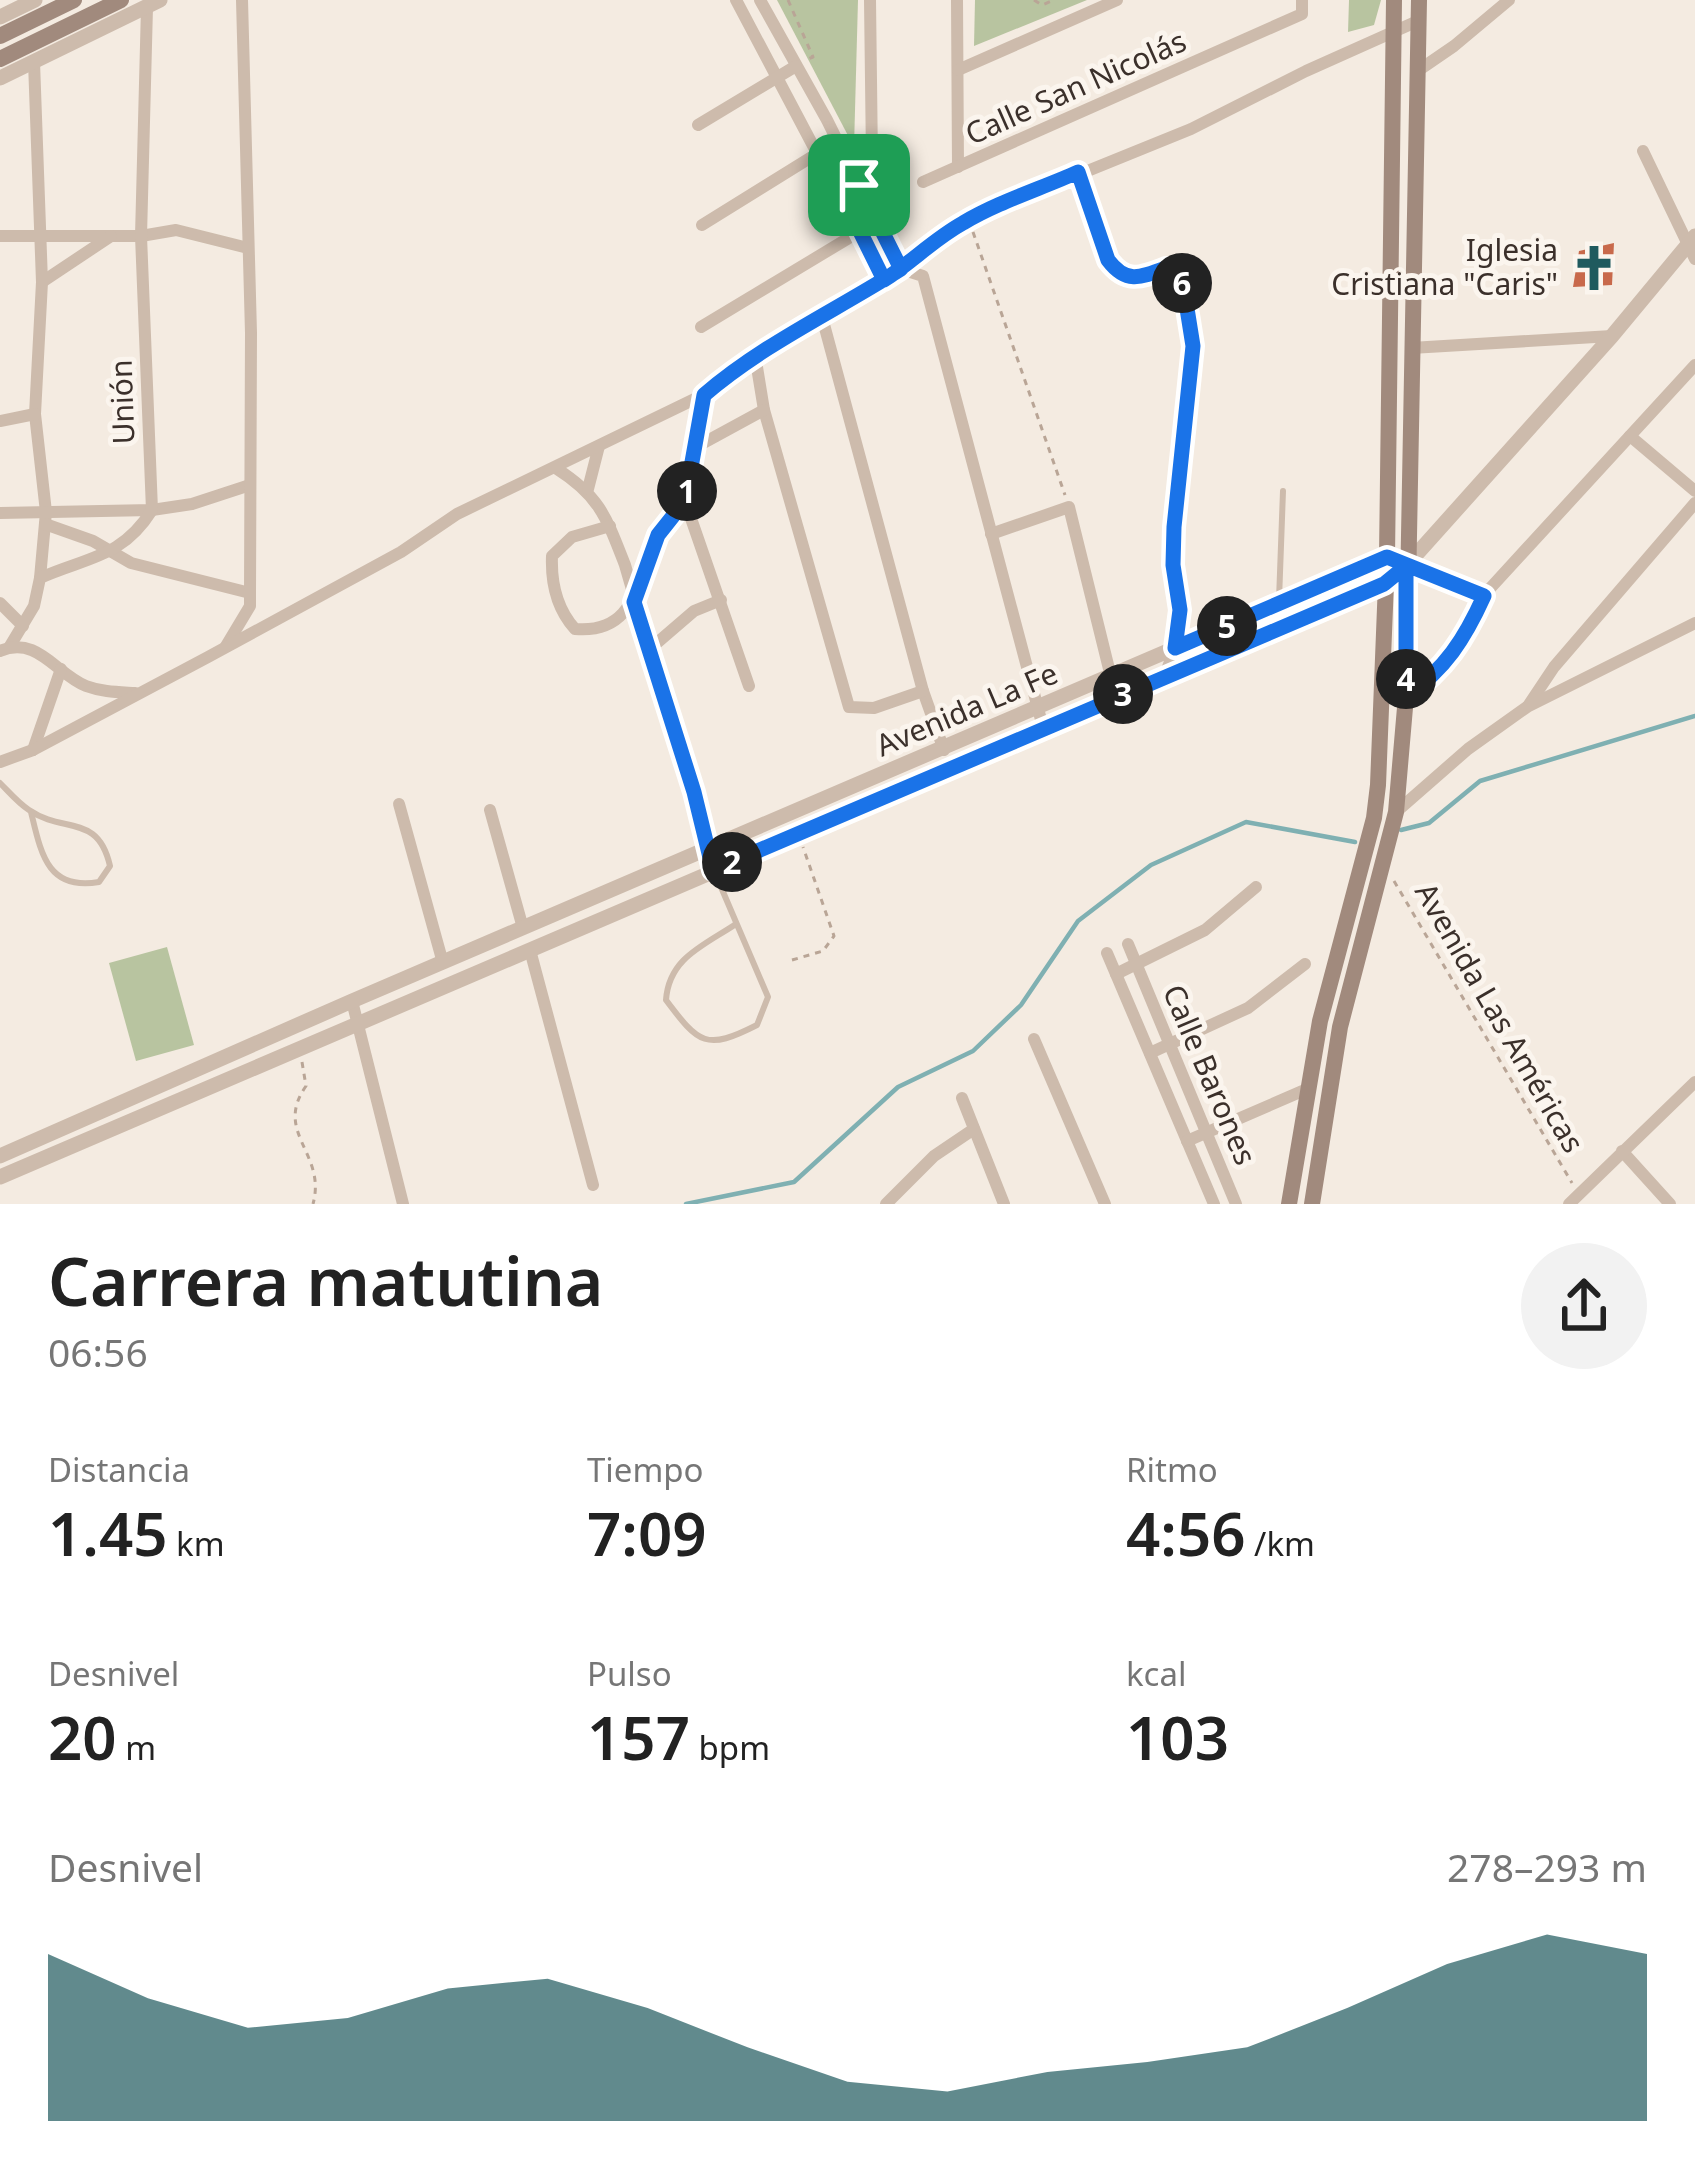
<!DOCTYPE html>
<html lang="es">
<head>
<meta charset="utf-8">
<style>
  :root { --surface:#fff; --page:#f2f2f2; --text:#222; --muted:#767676; --accent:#1f5a5e }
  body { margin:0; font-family:"Noto Sans",sans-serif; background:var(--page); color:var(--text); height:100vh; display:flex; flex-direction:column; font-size:45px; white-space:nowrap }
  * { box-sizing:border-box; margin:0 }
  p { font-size:39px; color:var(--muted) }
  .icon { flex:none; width:66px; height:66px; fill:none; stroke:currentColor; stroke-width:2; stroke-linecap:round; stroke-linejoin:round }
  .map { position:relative; height:1204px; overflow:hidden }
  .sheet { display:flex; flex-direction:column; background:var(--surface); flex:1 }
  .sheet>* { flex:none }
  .pin { position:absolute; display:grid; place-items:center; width:102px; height:102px; color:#fff; margin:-51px; border-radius:24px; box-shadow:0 6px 18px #0006 }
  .km { position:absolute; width:60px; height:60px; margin:-30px; border-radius:50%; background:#222; color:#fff; font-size:33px; line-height:60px; text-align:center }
  .round { display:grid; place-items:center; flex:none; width:126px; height:126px; border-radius:63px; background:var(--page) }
  .headline { display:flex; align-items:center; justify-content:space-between; height:204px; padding:0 48px }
  h1 { font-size:66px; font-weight:600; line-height:90px }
  .figures { display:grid; grid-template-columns:repeat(3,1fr); gap:18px; height:204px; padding:12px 48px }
  .figures div { display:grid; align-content:center }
  .figures b { font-size:60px; font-weight:600 }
  .figures small { font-size:33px; font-weight:400 }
  .figures p { font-size:33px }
  .chart { height:336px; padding:24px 48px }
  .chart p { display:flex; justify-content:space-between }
  .chart svg { width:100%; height:216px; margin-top:12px; fill:var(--accent); opacity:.7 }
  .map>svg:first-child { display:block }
</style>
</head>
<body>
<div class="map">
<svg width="1695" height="1204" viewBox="0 0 1695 1204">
  <rect width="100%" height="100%" fill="#f4ebe1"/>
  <g fill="#b8c4a0">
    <polygon points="777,0 858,0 854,147"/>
    <polygon points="975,0 1087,0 974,46"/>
    <polygon points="1349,0 1381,0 1374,25 1348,32"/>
    <polygon points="167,947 194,1045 136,1061 109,963"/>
  </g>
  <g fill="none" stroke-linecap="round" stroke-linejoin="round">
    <g stroke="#7fb0b2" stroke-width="4.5">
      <polyline points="1401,830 1429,823 1480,781 1695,716"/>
      <polyline points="686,1204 794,1182 898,1087 973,1051 1021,1005 1078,921 1151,865 1246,822 1355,842"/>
    </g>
  </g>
  <polygon fill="#c8694b" points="1614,243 1612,285 1573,287 1579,251"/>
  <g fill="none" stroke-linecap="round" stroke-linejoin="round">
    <g stroke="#b9a596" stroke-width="3" stroke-dasharray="6 6" stroke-linecap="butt">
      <polyline points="788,0 813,57 806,60"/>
      <polyline points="1034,0 1042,5 1054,0"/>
      <polyline points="973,232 1065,495"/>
      <polyline points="1424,573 1471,591"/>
      <polyline points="1394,881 1572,1183"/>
      <polyline points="792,960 823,951 834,936 803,847"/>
      <path d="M302,1062L306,1086C273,1133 327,1153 313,1204"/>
    </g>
    <g stroke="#cdbbac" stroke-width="6">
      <polyline points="1279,600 1283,491"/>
      <path d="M0,783C9,792 18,803 29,810C64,834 98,813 110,866L99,882C47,891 41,853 31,812"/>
      <path d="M715,873L768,997L757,1025C706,1051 699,1044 666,1000C669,958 703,946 736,924"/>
    </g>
    <g stroke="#cdbbac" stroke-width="12">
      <polyline points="736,0 884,280"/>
      <polyline points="760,0 827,120 901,269 923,276 1044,731"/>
      <polyline points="957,0 958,167"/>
      <polyline points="34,62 42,282 35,414 46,512 40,578"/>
      <polyline points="958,70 1117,0"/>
      <polyline points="1419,70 1454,46 1509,0"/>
      <polyline points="698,125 796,66"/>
      <polyline points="1643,151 1695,259"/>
      <path d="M1078,172L1108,260C1127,284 1140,278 1166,268L1182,277L1193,346L1173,527V564L1180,609L1175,648L1165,675"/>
      <polyline points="923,182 1302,14 1302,0"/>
      <polyline points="842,195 859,185 872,160 870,0"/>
      <polyline points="702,225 818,153"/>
      <polyline points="0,236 141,236 176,230 248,248"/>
      <polyline points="42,282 111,236"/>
      <polyline points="822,317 923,691 944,750"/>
      <polyline points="701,327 877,221"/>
      <polyline points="1411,348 1612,336"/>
      <polyline points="755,355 764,410 849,707 874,708 923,691"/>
      <polyline points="703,395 696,447 764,410"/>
      <polyline points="0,421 35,414"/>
      <polyline points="1630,436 1695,491"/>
      <path d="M557,469C600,496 607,519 625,565L713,870"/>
      <polyline points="588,489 599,446"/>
      <polyline points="685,501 749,686"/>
      <polyline points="0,513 152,510 192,504 250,485"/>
      <polyline points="45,524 93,541 131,563 250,593"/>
      <path d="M610,526L572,537L552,556C551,582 557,609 575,629C635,634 636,583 656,542C663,527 676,517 684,503C692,488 692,464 696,447"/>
      <polyline points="991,534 1069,507 1111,677"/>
      <polyline points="0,603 23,626"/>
      <path d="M10,646L34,606L40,578C87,557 122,558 152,510L141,236L147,7"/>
      <polyline points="226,646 250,606 250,593 251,333 242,0"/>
      <polyline points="651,648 694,611 721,600"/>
      <path d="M0,651C37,635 56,674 86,686C102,692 118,692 135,693"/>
      <path d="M1406,696C1445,670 1465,638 1484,595L1695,365"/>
      <polyline points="1528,706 1554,667 1695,503"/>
      <polyline points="33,750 61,669"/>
      <polyline points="0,762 33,750 208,657 401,552 457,514 703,395 755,355 901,269 935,240 969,219 1191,129 1306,71 1420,20"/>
      <polyline points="399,804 443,963"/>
      <polyline points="490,810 523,928"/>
      <polyline points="1396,812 1468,749 1527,707 1695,623"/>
      <polyline points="1128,944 1236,1204"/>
      <polyline points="530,950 593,1185"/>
      <polyline points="1107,953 1214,1204"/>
      <polyline points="1116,974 1205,930 1256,887"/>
      <polyline points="352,1001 403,1204"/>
      <polyline points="1034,1039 1105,1204"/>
      <polyline points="1150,1053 1248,1008 1305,964"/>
      <polyline points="962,1098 1004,1204"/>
      <polyline points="1187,1141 1307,1089"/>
      <polyline points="1622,1151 1670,1204"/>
      <polyline points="886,1204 934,1156 974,1129"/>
      <polyline points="1569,1204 1695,1082"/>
    </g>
    <g stroke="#cdbbac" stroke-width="15">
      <polyline points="0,17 35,0"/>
      <polyline points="0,78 160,0"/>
      <polyline points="0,1156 352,1001 1387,557 1398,562"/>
      <polyline points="0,1177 1385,584 1406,566 1612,336 1695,236"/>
    </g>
    <g stroke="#a18a7d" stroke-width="16">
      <polyline points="0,36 74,0"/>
      <polyline points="0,59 121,0"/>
      <polyline points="1289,1204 1320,1021 1374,818 1378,785 1387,557 1394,0"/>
      <polyline points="1312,1204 1340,1027 1396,812 1406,696 1419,0"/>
    </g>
  </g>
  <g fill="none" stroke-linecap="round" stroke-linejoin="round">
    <defs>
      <path id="route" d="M859,185L901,269C835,311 763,344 704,395L685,501L658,535L634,602L694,792L713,870L1384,584L1406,566V696C1445,670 1465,638 1484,596L1387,557L1175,648L1180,610L1173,565L1174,527L1193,346L1182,277L1166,268C1140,278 1126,284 1108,260L1078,172C1040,189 998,202 963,223C934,239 912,262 884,280L842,195L859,185"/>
    </defs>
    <use href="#route" stroke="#fff" stroke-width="24"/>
    <use href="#route" stroke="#1a73e8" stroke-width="15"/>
  </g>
  <defs>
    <symbol id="church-bare" viewBox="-9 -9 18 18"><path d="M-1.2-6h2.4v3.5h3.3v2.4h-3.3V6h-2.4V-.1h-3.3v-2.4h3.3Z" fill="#1f5a5e" stroke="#fbf5ee" stroke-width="2.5" paint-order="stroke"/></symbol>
  </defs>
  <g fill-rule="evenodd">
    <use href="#church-bare" x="1561" y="235" width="66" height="66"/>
  </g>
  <g text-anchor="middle" stroke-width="10" stroke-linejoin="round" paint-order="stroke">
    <g font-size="30" fill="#3b302b" stroke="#fbf5ee">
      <text transform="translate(1076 88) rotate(-24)" y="10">Calle San Nicolás</text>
      <text transform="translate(123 402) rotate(-92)" y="10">Unión</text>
      <text transform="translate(967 710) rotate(-23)" y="10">Avenida La Fe</text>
      <text transform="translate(1499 1018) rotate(60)" y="10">Avenida Las Américas</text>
      <text transform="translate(1209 1075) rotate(67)" y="10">Calle Barones</text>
    </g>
    <g font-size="30" fill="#3b302b" stroke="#fbf5ee" text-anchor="end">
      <text x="1558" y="261">Iglesia<tspan x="1558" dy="34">Cristiana "Caris"</tspan></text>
    </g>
  </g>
</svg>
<div class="pin" style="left:859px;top:185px;background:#1e9e55"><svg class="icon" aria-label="arrive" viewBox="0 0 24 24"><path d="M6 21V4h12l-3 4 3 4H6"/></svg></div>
<b class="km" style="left:687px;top:491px">1</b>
<b class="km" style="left:732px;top:862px">2</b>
<b class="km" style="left:1123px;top:694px">3</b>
<b class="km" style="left:1406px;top:679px">4</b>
<b class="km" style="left:1227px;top:626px">5</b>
<b class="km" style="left:1182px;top:283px">6</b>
</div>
<section class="sheet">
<div class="headline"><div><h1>Carrera matutina</h1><p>06:56</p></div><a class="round"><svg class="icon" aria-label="share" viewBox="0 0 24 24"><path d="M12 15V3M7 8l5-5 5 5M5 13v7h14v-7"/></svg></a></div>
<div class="figures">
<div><p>Distancia</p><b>1.45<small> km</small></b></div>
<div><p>Tiempo</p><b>7:09</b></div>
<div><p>Ritmo</p><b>4:56<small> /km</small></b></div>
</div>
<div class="figures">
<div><p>Desnivel</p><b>20<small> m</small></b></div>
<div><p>Pulso</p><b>157<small> bpm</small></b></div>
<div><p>kcal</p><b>103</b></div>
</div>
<div class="chart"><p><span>Desnivel</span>278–293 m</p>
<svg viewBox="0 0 160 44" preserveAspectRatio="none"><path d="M0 44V10L10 19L20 25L30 23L40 17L50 15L60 21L70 29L80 36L90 38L100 34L110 32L120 29L130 21L140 12L150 6L160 10V44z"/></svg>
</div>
</section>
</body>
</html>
